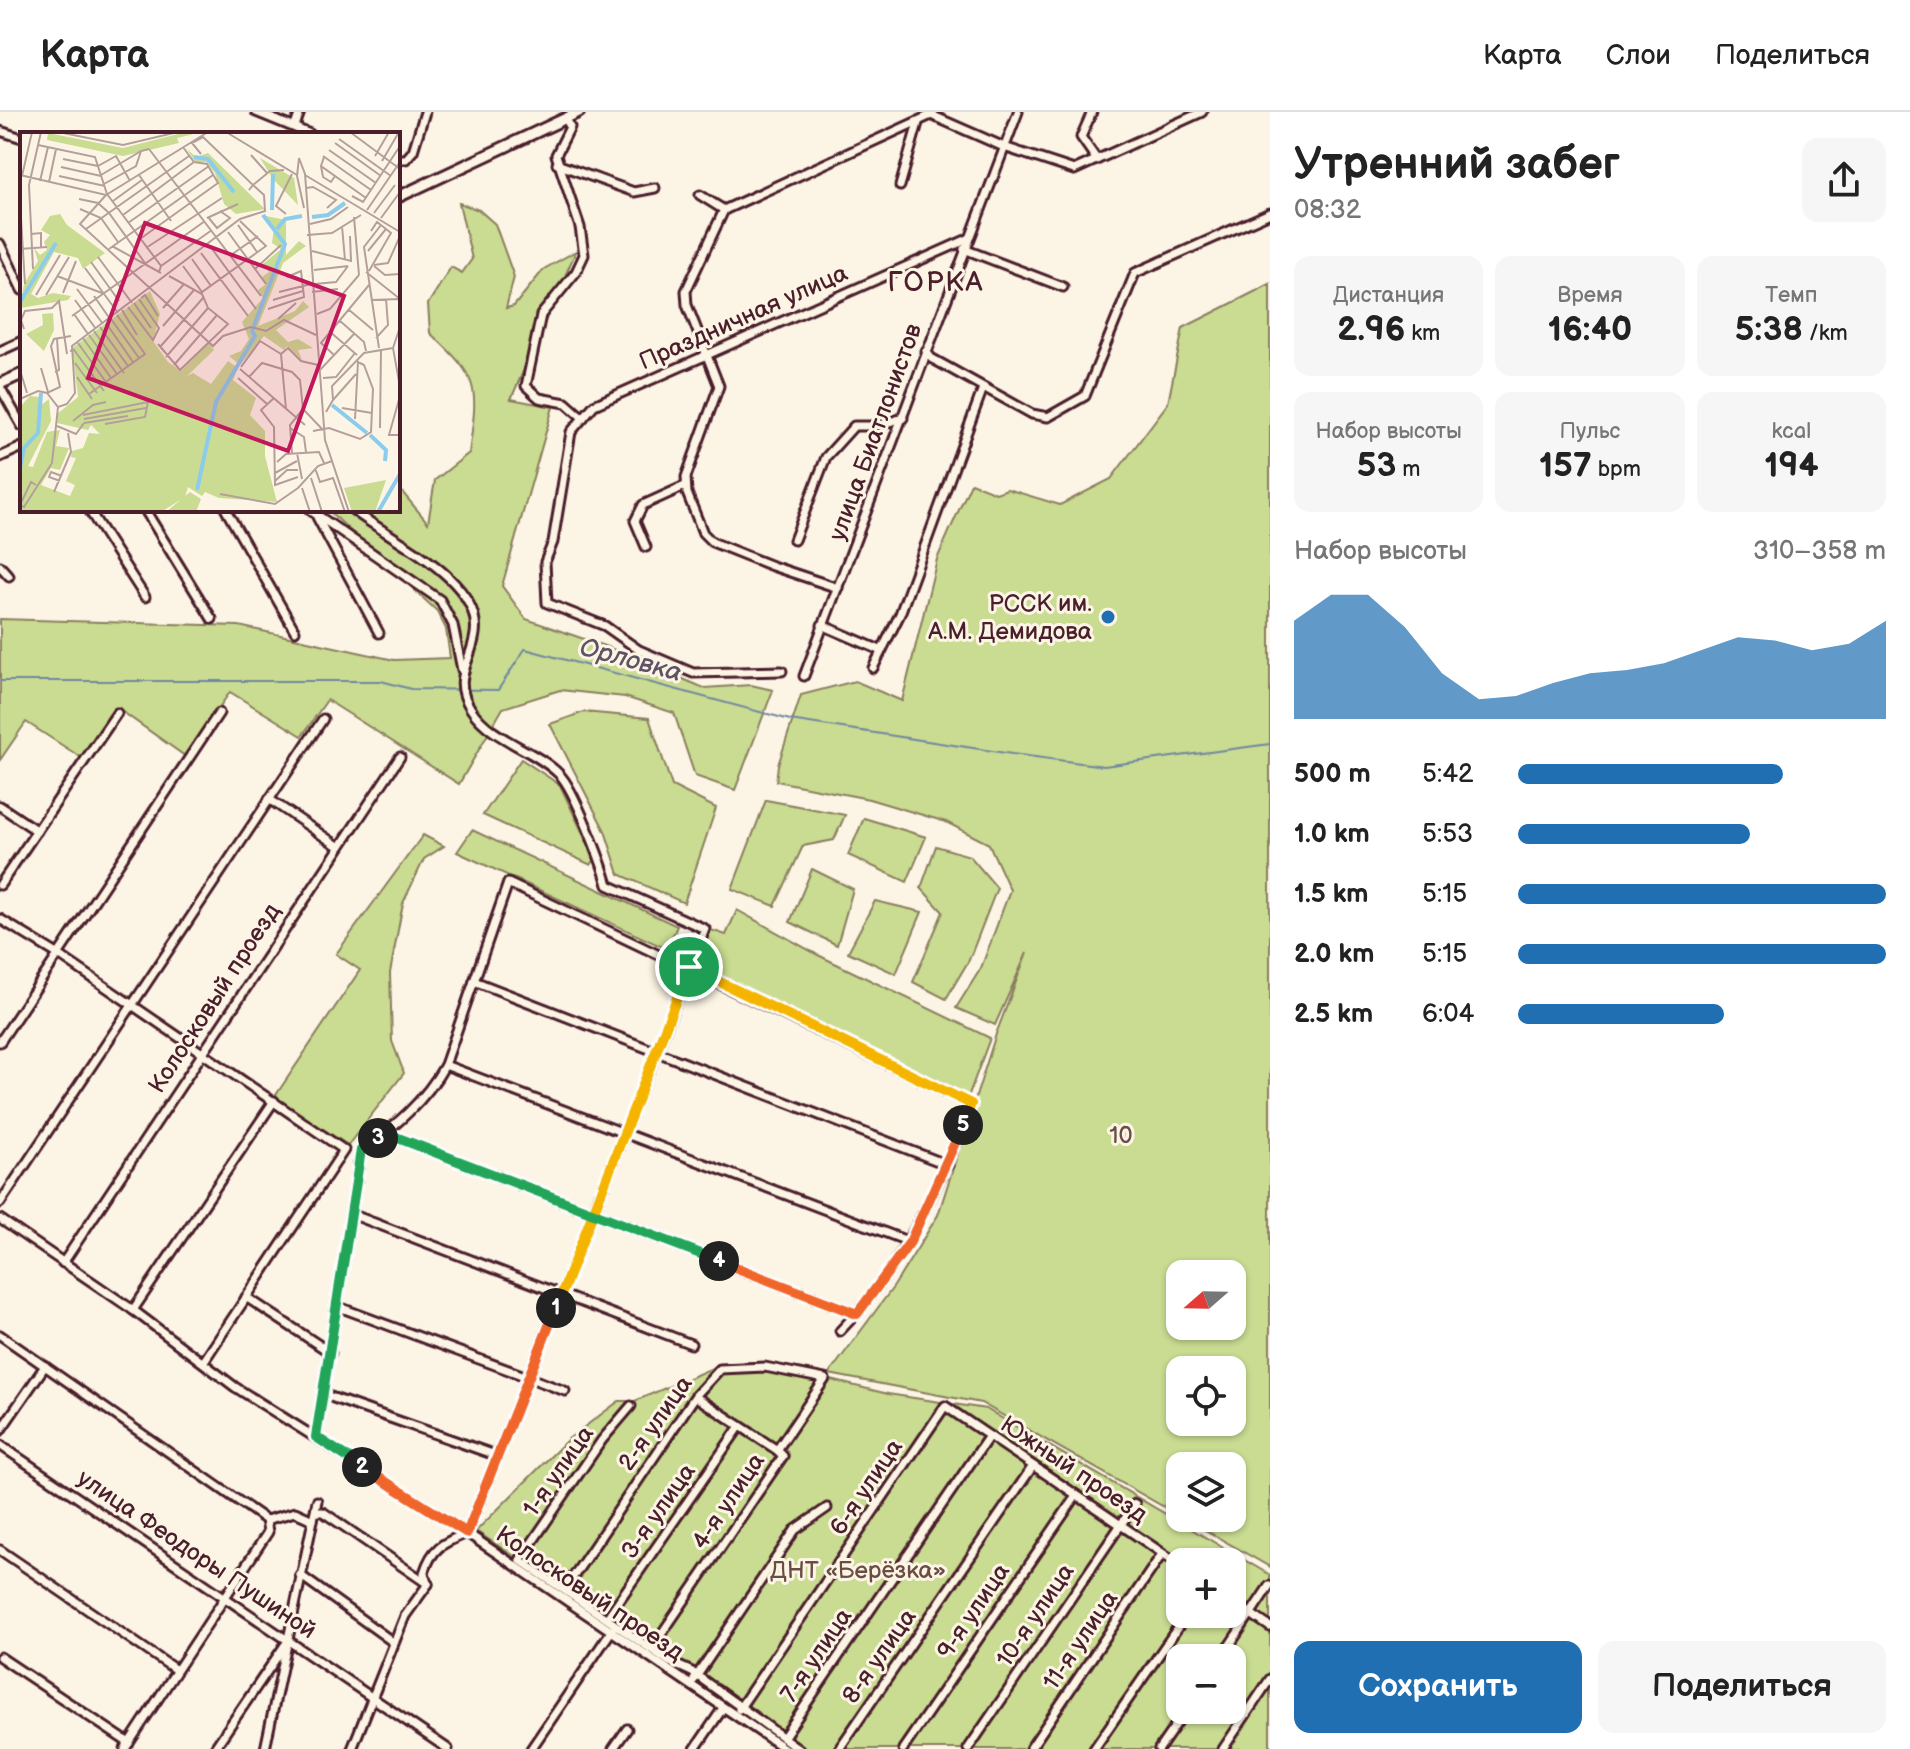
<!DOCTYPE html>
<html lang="ru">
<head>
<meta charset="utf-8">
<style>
  :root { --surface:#fff; --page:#f6f6f6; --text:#222; --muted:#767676; --line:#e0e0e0; --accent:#1f6fb2 }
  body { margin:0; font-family:"Balsamiq Sans",sans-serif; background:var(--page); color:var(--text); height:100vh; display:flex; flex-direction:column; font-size:30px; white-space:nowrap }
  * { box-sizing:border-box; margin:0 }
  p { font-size:26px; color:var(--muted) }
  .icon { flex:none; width:44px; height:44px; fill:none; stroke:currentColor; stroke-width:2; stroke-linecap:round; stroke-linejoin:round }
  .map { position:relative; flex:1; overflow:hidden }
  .details { display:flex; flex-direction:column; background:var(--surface); width:640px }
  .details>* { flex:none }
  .needle { width:52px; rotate:250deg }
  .tools { position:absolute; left:1166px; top:1148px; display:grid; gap:16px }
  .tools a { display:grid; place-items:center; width:80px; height:80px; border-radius:16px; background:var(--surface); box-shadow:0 2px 6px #0004; font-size:40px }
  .pin { position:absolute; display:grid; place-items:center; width:68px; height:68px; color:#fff; margin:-34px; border:4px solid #fff; border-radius:50%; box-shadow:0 2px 8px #0007 }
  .km { position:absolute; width:40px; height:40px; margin:-20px; border-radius:50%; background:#222; color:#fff; font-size:22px; line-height:40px; text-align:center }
  .round { display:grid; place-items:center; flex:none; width:84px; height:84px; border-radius:16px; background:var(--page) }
  .headline { display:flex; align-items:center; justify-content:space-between; height:136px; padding:0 24px }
  h1 { font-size:44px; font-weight:700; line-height:60px }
  .stats { display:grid; grid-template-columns:repeat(3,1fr); gap:12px; height:136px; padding:8px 24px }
  .stats div { display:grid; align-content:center; border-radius:16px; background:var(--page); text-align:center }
  .stats b { font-size:34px; font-weight:700 }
  .stats small { font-size:22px; font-weight:400 }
  .stats p { font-size:22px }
  .chart { height:224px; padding:16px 24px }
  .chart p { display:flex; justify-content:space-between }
  .chart svg { width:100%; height:144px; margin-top:8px; fill:var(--accent); opacity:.7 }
  .button { display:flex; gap:16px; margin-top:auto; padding:16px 24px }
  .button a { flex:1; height:92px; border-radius:16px; background:var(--accent); color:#fff; font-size:32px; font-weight:700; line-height:92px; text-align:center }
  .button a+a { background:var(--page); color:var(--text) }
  ul { padding:0 24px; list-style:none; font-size:26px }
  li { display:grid; grid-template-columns:128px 96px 1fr; align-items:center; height:60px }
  li i { height:20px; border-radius:10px; background:var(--accent) }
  header { display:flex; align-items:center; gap:48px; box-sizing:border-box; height:112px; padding:0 40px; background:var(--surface); border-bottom:2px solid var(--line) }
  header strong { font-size:38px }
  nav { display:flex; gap:44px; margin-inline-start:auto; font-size:28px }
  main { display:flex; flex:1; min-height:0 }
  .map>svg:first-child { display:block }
</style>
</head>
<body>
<header>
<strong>Карта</strong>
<nav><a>Карта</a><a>Слои</a><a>Поделиться</a></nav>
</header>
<main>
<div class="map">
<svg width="1270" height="1637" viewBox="0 0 1270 1637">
  <rect width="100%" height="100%" fill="#fcf5e5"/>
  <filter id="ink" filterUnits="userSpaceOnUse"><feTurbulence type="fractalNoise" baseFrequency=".0125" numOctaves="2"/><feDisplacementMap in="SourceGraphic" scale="16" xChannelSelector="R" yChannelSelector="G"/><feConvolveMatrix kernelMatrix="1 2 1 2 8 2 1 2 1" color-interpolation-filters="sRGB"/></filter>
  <g filter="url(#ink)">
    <g fill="#c9dc91" stroke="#8a7e5e" stroke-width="2" fill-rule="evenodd">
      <path d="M459,91L479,98L495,112L514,165L506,196L514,194L544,157L576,139L511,287L553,295L502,474L526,507L610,536L704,576L751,573L773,578L735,678L695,664L674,601L625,585L560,578L503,596L459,672L327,588L302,624L230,580L185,644L117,596L82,646L26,610L0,648V507L239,514L394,548L450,546L446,517L437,499L328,398H398V375L428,411L435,368L469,341C478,275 481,267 430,221L428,192L451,155L462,161L472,147Z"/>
      <path d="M1270,172V1455L1184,1406H1232V1354H1180V1404L981,1291L829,1262L894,1174L938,1103L996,922L1027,841L995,913L956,896L981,856L1010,778L989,732L946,710L869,687L776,669L778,653L801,583L855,569L902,589L937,447L971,371L996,381L1007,377L1060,393L1111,367L1168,291L1183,216ZM1180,1162H1232V1214H1180ZM1180,1258H1232V1310H1180Z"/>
      <polygon points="584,600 649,606 672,674 716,696 684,791 619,762 605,719 550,612"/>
      <polygon points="521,647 560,673 595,747 591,753 483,703"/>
      <polygon points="766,688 845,703 834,728 803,734 775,794 732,777"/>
      <polygon points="864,706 926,725 907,770 848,743"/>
      <polygon points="472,718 677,814 667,837 457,740"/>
      <polygon points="423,723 444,734 424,747 403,791 390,861 392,929 404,961 348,1033 274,986 360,858 336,842"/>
      <polygon points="936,734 970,744 997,776 969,848 946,887 913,870 943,800 921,776"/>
      <polygon points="812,757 853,777 837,833 790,810"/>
      <polygon points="875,789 922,800 896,862 848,840"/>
      <polygon points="737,798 818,843 990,926 968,985 698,852 711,818 726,823"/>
      <path d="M766,1252L888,1282L986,1297L1270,1463V1637H803L476,1419L567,1328L619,1289H635L717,1254ZM1180,1450H1232V1502H1180ZM1180,1546H1232V1598H1180Z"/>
    </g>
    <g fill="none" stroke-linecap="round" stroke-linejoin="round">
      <polyline stroke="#71879f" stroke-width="2" points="0,569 381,569 411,577 498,578 525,537 790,608 1012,642 1104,654 1270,632"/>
      <defs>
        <g id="minor">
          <polyline points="256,0 310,22"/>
          <polyline points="1092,0 1081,25 1097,48"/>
          <polyline points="931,3 1004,35 1074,58 1202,0"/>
          <polyline points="566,6 570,15 556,43 580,115 584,143 576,160 541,203 526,274 539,286 566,291 583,306"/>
          <polyline points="295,14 300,0"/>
          <polyline points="0,19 22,26"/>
          <polyline points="398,47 406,47 413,39 425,0"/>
          <polyline points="557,52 634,80 655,76"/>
          <polyline points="900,74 918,11"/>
          <polyline points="700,83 724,98"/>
          <polyline points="0,132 22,178"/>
          <polyline points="964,137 1063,175"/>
          <polyline points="0,239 22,229"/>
          <polyline points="926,239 931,246 1032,302 1048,305 1085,284 1135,161 1270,101"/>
          <polyline points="0,275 22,314"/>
          <polyline points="0,345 22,335"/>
          <polyline points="89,398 145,485"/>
          <polyline points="145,398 212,507"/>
          <polyline points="226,398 295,519"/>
          <polyline points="310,398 440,488 453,513 462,558"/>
          <path d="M353,398C389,427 483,467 475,522C471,551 451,567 471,597C491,628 534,637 559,662C574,676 602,751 608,773L705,817L467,1421"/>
          <polyline points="317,405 379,521"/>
          <polyline points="794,428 826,345 854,314 876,314 903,306"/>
          <polyline points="646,435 635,409 643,393 685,374"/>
          <polyline points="0,454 9,464"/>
          <polyline points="838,476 772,454 712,430 703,421 687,381 686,365 719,274 687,193 686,179 724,98 931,3"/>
          <polyline points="822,513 880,538"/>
          <polyline points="873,556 900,502 983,276"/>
          <polyline points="782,559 693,561 639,538 605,514 547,491 545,450 553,430 571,320 594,293 968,127"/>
          <polyline points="804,564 1018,0"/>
          <polyline points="269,687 338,734"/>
          <polyline points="0,694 37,719"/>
          <polyline points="0,773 117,601"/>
          <polyline points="0,807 59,843 344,1038 204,1249"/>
          <polyline points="474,869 948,1053"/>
          <polyline points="0,930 219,601"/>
          <polyline points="445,953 910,1130"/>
          <polyline points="385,1021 857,1202"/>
          <polyline points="0,1091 323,607"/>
          <polyline points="351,1102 691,1232"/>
          <polyline points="0,1107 133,1198 235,1275 467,1421 785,1637"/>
          <polyline points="63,1151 400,645"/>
          <polyline points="246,1185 331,1241"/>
          <polyline points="339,1195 565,1279"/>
          <polyline points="133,1198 274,989"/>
          <polyline points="0,1223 266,1408"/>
          <polyline points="325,1283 498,1344"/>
          <polyline points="696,1285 777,1338"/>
          <polyline points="631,1294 602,1328 520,1448 670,1550 692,1560 799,1637"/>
          <polyline points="0,1319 45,1254"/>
          <path d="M316,1325L361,1038C395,1015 425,989 445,953L508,771L971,992C939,1075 903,1155 840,1219"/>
          <polyline points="0,1333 448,1637"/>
          <polyline points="317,1400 323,1400 428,1472"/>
          <polyline points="0,1438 176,1558"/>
          <polyline points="300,1463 393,1530"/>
          <path d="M427,1471L424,1461C432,1435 443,1431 467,1421"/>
          <polyline points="565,1477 696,1283 720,1257 765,1255 825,1267 777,1338 783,1344 652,1536"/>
          <polyline points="1232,1489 1270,1515"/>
          <polyline points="607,1506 740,1314"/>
          <polyline points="0,1545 129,1631"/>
          <polyline points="1221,1546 1269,1474"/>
          <polyline points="694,1568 795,1418 827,1396"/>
          <polyline points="739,1597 945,1294 1180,1453"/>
          <polyline points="783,1626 989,1324"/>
          <polyline points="125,1637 268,1420 266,1408 295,1400 313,1408"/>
          <polyline points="214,1637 285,1533"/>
          <polyline points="265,1637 317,1389"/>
          <polyline points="352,1637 405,1504 428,1472"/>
          <polyline points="531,1637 612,1518"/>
          <polyline points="613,1637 627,1617"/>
          <polyline points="695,1637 723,1596"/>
          <polyline points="839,1637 1033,1354"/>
          <polyline points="903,1637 1076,1384"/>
          <polyline points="968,1637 1135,1392"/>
          <polyline points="1030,1637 1162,1442"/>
          <polyline points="1094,1637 1187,1502"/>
          <polyline points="1159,1637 1186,1598"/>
          <polyline points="1223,1637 1270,1567"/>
        </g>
        <g id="major">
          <polyline points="398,85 579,0"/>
          <polyline points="0,272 22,262"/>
        </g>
      </defs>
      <use href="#minor" stroke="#4a1f2b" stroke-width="13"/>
      <use href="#major" stroke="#4a1f2b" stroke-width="15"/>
      <use href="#minor" stroke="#fcf5e5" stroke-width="7"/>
      <use href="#major" stroke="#fcf5e5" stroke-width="9"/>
    </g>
  </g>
  <g fill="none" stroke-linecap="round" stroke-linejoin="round" filter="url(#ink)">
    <defs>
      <polyline id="split-1" points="556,1196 689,855"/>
      <polyline id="split-2" points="362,1355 467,1421 556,1196"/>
      <polyline id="split-3" points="362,1355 316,1325 361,1038 378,1026"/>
      <polyline id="split-4" points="378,1026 385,1021 719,1149"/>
      <polyline id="split-5" points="719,1149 857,1202 910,1130 963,1013"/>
      <polyline id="split-6" points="689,855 971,992 963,1013"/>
    </defs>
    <use href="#split-1" stroke="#fff" stroke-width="16"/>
    <use href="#split-2" stroke="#fff" stroke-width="16"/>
    <use href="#split-3" stroke="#fff" stroke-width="16"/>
    <use href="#split-4" stroke="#fff" stroke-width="16"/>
    <use href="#split-5" stroke="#fff" stroke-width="16"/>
    <use href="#split-6" stroke="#fff" stroke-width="16"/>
    <use href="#split-1" stroke="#f5b400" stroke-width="10"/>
    <use href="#split-2" stroke="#f0652b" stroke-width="10"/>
    <use href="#split-3" stroke="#22a559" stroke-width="10"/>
    <use href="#split-4" stroke="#22a559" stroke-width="10"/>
    <use href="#split-5" stroke="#f0652b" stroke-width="10"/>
    <use href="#split-6" stroke="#f5b400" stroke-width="10"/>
  </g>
  <circle fill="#1f6fb2" stroke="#fcf5e5" stroke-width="3" cx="1108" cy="505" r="8"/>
  <g text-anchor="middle" stroke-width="6" stroke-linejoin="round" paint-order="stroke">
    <g font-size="24" fill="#4a1f2b" stroke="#fcf5e5">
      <text transform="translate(743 205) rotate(-24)" y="8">Праздничная улица</text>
      <text transform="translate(875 320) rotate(-70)" y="8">улица Биатлонистов</text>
      <text transform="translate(214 886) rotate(-57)" y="8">Колосковый проезд</text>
      <text transform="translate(655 1311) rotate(-55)" y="8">2-я улица</text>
      <text transform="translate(1074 1357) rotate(34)" y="8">Южный проезд</text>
      <text transform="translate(558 1359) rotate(-55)" y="8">1-я улица</text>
      <text transform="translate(866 1375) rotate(-56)" y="8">6-я улица</text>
      <text transform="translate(728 1389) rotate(-56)" y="8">4-я улица</text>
      <text transform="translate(658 1399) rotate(-55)" y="8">3-я улица</text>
      <text transform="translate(197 1442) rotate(34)" y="8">улица Феодоры Пушиной</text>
      <text transform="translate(590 1481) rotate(34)" y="8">Колосковый проезд</text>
      <text transform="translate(973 1499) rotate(-56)" y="8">9-я улица</text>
      <text transform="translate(1035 1503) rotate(-56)" y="8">10-я улица</text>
      <text transform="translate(1080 1528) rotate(-56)" y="8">11-я улица</text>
      <text transform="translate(816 1543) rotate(-56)" y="8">7-я улица</text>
      <text transform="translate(879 1544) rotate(-55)" y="8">8-я улица</text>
    </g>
    <g font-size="24" fill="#4a1f2b" stroke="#fcf5e5" text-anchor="end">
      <text x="1092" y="499">РССК им.<tspan x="1092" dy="28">А.М. Демидова</tspan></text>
    </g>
    <g font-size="24" fill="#6a4e44" stroke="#fcf5e5">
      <text x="1121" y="1031">10</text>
      <text x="858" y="1466">ДНТ «Берёзка»</text>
    </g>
    <g font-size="26" font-style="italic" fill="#5e5365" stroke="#fcf5e5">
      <text transform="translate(631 547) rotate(15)" y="9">Орловка</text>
    </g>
    <g font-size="28" letter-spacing="2" fill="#4a1f2b" stroke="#fcf5e5">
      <text x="936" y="179">ГОРКА</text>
    </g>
  </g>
  <g transform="translate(20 20)">
    <rect width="380" height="380" fill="#fcf5e5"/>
    <path d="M166,0H182L157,6L159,11L103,24L27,8L28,1L103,16ZM167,17L176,25L188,21L245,77L216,82L204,72L195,41L186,30L176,31ZM240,26L274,46L278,73L253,47ZM40,82L47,93L85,121L63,137L58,126L34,120L11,162L18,166L33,161L51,164L48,168L0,176L4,152L18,129L14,116L20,123L27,118L24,110L30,103L21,98L30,84ZM241,83L266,88V123L279,109L286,114L263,131L238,194L275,179L283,169L289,175L256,198L268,210L278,207L293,216L278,218L282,228L267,214L264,218L244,204L220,233L209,224L221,219L229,207L222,190L243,166L238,158L246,152L242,145L249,140L243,132L261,117L252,111L254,96ZM130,159L140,182L133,209L148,230L161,239L189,211L194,218L167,244L173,241L191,252L208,229L218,236L213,248L236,266L230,283L245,299V324L257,370L199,366L185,360L182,364L168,355L165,365L141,380H0V275L10,264L19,265L20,274L29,267L31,289L8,334L13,335L27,300L40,298L36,314L49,316L40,338L31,336L21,353L50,364L55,353L46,349L56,326L51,325L52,319L63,316L69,301L80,302L71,293L68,298L37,291V282L58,265L52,216ZM33,181L34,198L24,219L6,202L23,193L22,182ZM366,348L355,380H332L324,356ZM170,360L181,367L176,380H146Z" fill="#c9dc91"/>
    <path fill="none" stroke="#8bccec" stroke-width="4" d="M174,25L188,27L214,60M252,78L253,42M292,85L308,83L325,71M257,97L265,87L282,84M0,170L36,111M312,273L347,301M350,303L366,318L365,329M0,336L4,316L18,301L21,261M177,358L196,270L235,204L232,199L265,112L243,83M358,380L380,342"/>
    <path fill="none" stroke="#b59f9b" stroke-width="2" d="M38,0L103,13L158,0M206,0L277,43M330,0L380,37M319,7L371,44M315,11L361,44M18,13L75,25L87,62L141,134L139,140M129,17L241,164M309,18L356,51M181,22L172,11L183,5L233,53L229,58M231,23L247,41M303,24L351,58M355,24L369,0M304,25L301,34L346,66M43,27L78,34M362,29L379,0M78,34L96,24L110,49M301,34L303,45L311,50L315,44M41,35L81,44M0,43L86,63L188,0M81,43L121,19M119,43L151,89M285,43L380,100M2,44L12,0M39,44L85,54M20,49L28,15M29,50L36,17M84,52L116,34L121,19L129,17M286,56L293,55L316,68L307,76M86,63L60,92L193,214L203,204L231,195L246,199L264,188L296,203M332,64L343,70L380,14M59,67L78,71L89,81L125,131M0,69L5,152M93,69L122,48M284,76L277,44L279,26L285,42L305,308L329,380M60,77L81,86L98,110M347,78L380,30M354,81L375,53M266,82L256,74L272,42M103,83L174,30M188,85L197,96L210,86L200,79M334,85L339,143M187,86L218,72M361,86L380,60M108,91L189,34M290,92L311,87L328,75M218,93L237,120M322,94L325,128M66,97L169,24M208,100L246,152M11,102L21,101V116M287,103L312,101L341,83M120,107L198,51L187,32L174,30L163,15M92,114L141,141M190,114L236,177M126,116L202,66M0,117L27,115M89,117L193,43M292,119L331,129L330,104M348,119L366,97M181,121L228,184M211,123L238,104M78,125L112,171M172,127L191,154M71,130L99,169M354,133L368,131L380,104M141,134L192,98M163,134L182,160L246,114L220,89M354,134L365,143L380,142M65,136L98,181M13,137L9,53L21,0M235,137L261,113M294,138L328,134M349,139L371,101L357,90L351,99M346,140L380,167M37,144L82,161M295,152L316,150L328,134M57,157L83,192M259,160L291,152M292,160L318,157M43,161L56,129M16,163L40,123M26,163L49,125M74,164L90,187M121,166L125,163L138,184M55,168L76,197M253,168L283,159M351,168L380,167V173M114,171L131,196M108,175L133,208L139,196L119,167M143,176L164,152M248,177L284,165L281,139L267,145M328,177L353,198M102,178L117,203M54,182L68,202M297,182L310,177L339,143M52,184L185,89M91,187L119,226M258,187L276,171M319,188L344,210L346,219M86,191L113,230M143,194L174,158M80,195L108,234M380,195L373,216L380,255M4,197L1,188L5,179L32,176L39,169L47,222M74,199L104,241M309,199L337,223M69,203L97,242M63,206L91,246M356,206L368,193L366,167M58,211L88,253M138,212L160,238L208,192L188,176L182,162L149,144M140,215L183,166M359,216L344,115L361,93M50,219L54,218L84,259M261,222L266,277M261,222L268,216L281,229L298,233M314,223L301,211L349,153M146,225L188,176M55,231L77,261M154,233L197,183M221,235L240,209L261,222M21,236L28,260M220,237L285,293M0,238L7,261M299,239L334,202M35,240L39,238L37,206M57,245L72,267M229,245L242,231L272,240L280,248L283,277M218,246L247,272M303,246L316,245L335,221M27,261L40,255L31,214L34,207L51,204M69,262L125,222L97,183M380,264L369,303H380M254,266L241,278L254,295L255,353L278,345M0,267L18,259L27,261L38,275L47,272L55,261L52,214L220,87L245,79L244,63L233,53L250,39L264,38M313,268L336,242M322,276L352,281M283,277L303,298M306,280L313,268L312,254L344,221L373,216M63,283L128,270L125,285L85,292M64,287L126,276M335,287L338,229M53,289L73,273L86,270M64,291L108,284M37,294L56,302L64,291M270,296L284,305L286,320M360,296L361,217M293,299L309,296L340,307L351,300L353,257L344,233L338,230M272,321L270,293L283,277M277,321L282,347M257,330L266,322L299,320L304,331M295,336L300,350L313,346L325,380M255,341L277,329M291,346L302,380M40,349L29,345L31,340L42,344M255,349L267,338H278M282,356L290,380M34,360L51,320L48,301M200,362L255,372L278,356L298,334L312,329M0,373L4,375L32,331L38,275M0,373L11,350L16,353"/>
    <path fill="#c2185b" fill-opacity="0.15" stroke="#c2185b" stroke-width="4" d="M125,91L324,164L268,319L68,246Z"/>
    <rect width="380" height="380" fill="none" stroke="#4a1f2b" stroke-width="4"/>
  </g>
</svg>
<div class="tools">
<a><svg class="needle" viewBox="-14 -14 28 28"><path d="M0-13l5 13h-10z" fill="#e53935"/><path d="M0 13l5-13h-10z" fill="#767676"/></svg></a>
<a><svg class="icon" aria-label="locate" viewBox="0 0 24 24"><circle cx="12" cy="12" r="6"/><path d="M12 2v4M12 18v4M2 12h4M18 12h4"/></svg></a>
<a><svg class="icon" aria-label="layers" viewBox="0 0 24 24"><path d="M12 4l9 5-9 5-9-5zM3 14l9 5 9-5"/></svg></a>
<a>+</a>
<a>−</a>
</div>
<div class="pin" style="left:689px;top:855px;background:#1e9e55"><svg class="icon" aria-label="arrive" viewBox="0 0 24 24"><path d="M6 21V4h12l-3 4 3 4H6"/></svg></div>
<b class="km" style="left:556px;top:1196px">1</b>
<b class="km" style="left:362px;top:1355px">2</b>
<b class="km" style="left:378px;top:1026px">3</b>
<b class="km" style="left:719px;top:1149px">4</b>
<b class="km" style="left:963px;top:1013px">5</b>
</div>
<section class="details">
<div class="headline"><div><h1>Утренний забег</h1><p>08:32</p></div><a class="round"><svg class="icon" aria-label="share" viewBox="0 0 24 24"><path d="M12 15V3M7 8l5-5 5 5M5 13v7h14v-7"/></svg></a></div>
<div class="stats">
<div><p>Дистанция</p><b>2.96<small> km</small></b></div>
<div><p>Время</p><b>16:40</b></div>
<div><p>Темп</p><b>5:38<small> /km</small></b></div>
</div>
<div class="stats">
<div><p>Набор высоты</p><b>53<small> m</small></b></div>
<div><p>Пульс</p><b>157<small> bpm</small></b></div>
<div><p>kcal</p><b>194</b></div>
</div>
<div class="chart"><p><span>Набор высоты</span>310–358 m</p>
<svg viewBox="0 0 160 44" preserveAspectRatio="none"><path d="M0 44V14L10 6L20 6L30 16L40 30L50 38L60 37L70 33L80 30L90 29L100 27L110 23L120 19L130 20L140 23L150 21L160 14V44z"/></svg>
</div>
<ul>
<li><b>500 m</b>5:42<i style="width:72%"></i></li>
<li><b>1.0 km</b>5:53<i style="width:63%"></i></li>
<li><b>1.5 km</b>5:15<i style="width:100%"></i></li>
<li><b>2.0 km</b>5:15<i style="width:100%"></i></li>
<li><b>2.5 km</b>6:04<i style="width:56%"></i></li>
</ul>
<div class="button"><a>Сохранить</a><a>Поделиться</a></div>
</section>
</main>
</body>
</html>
